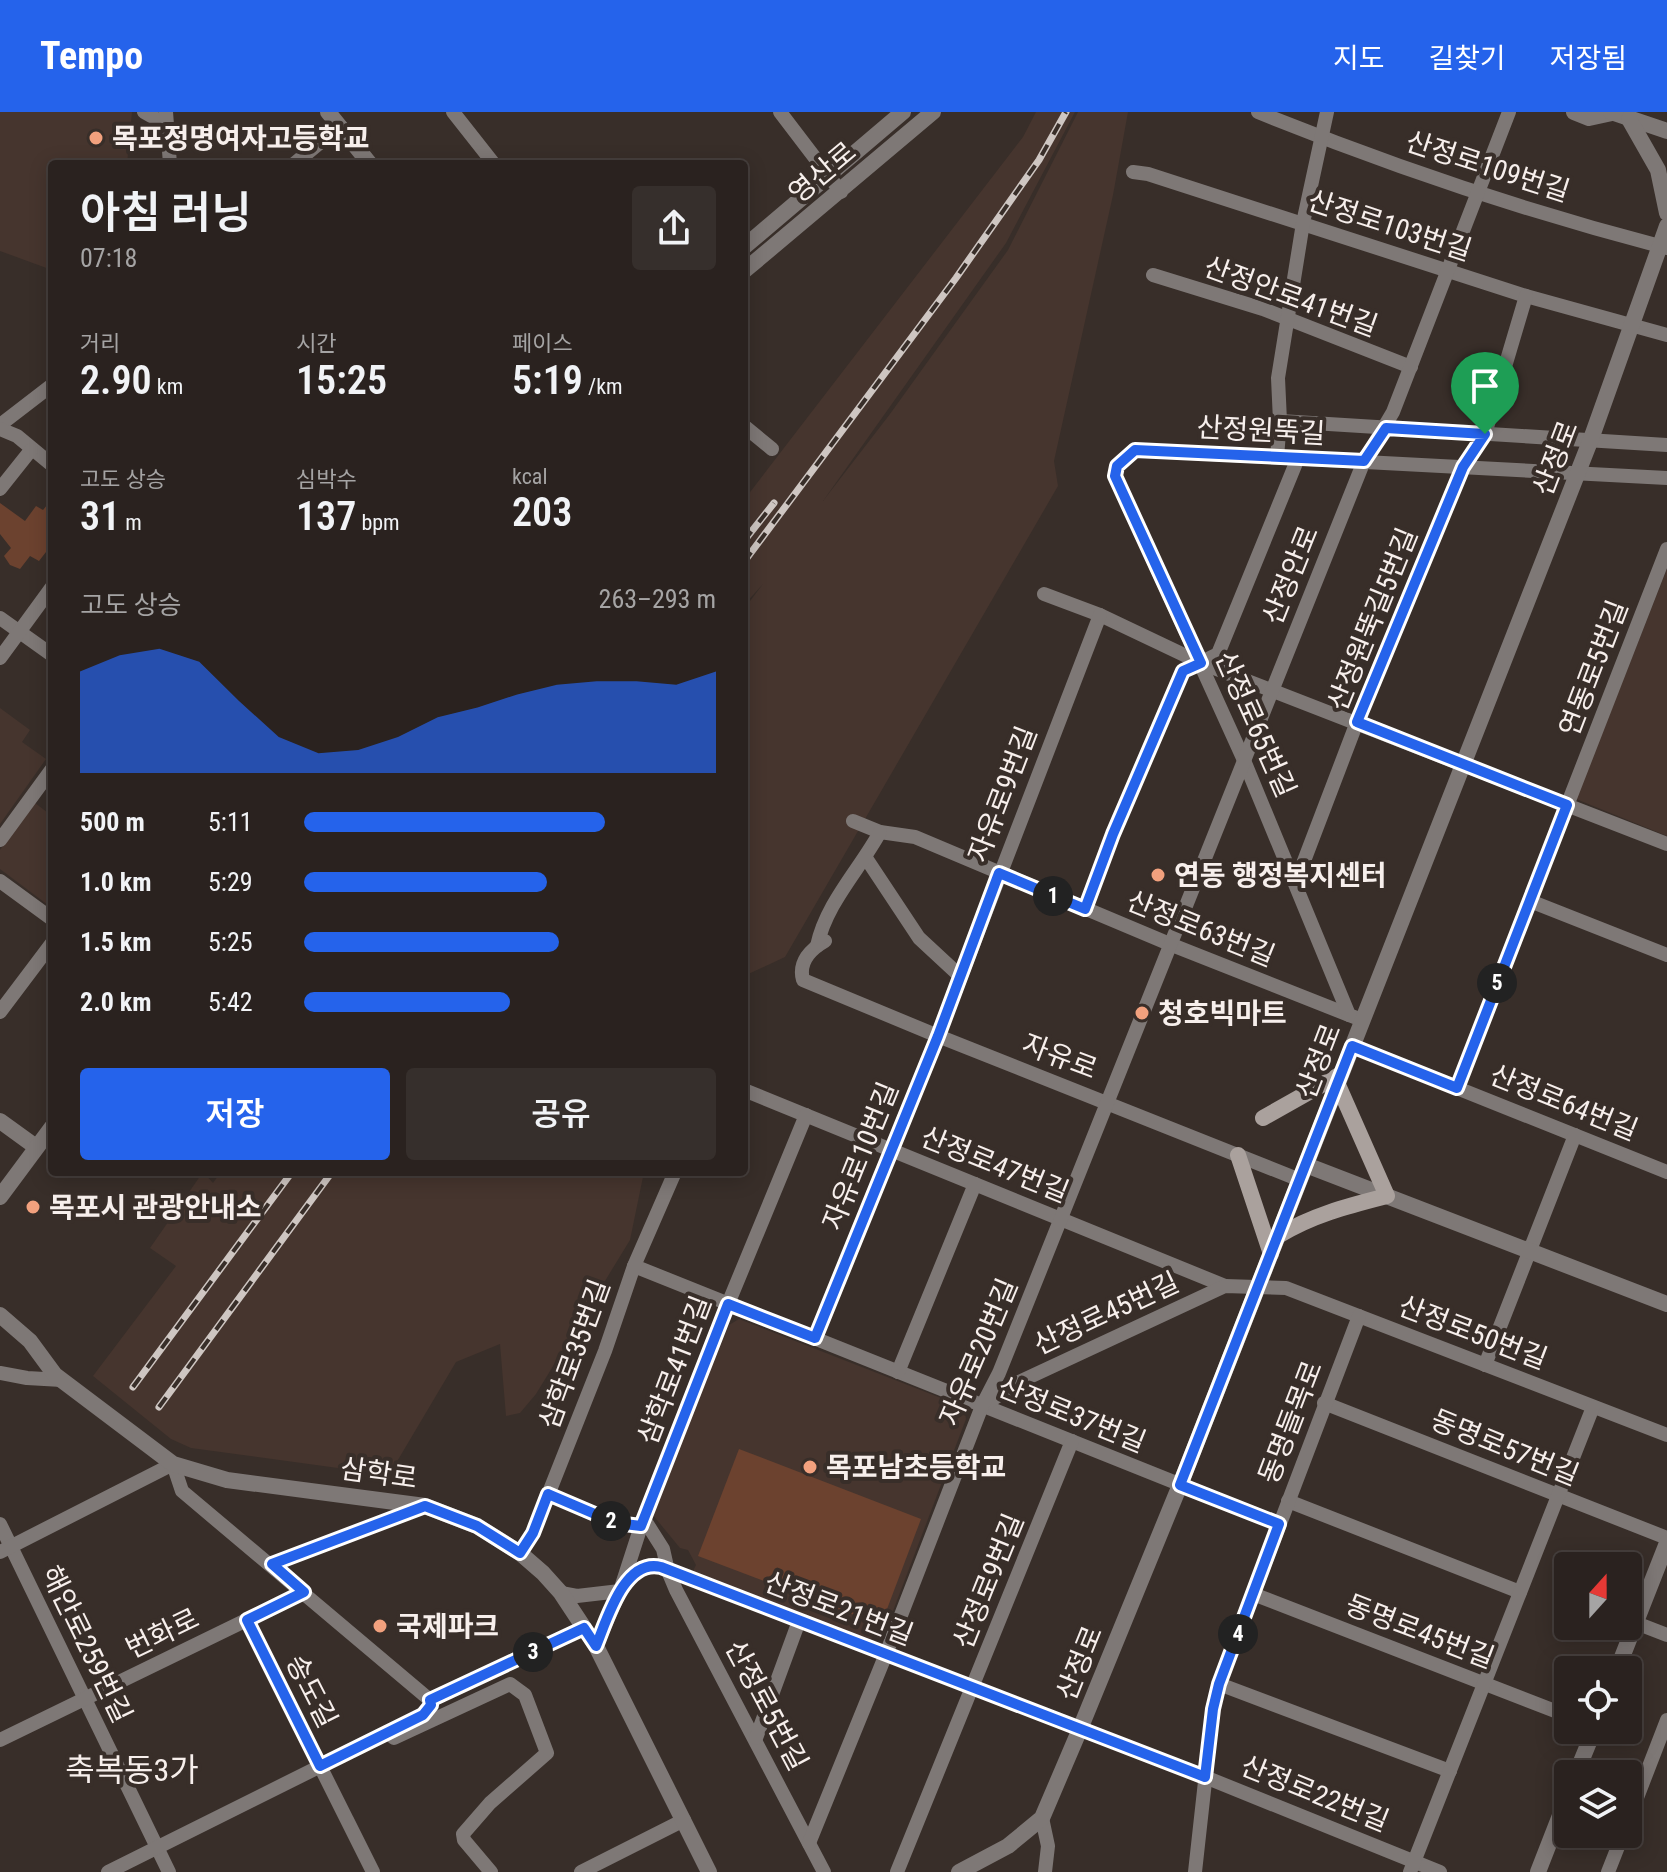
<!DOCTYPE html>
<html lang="ko">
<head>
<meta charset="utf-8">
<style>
  :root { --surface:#2a221f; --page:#362f2c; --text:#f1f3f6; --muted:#a5a4a4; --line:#463f3d; --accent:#2563eb }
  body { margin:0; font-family:"Roboto Condensed","Noto Sans KR",sans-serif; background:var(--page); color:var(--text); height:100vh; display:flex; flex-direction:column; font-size:30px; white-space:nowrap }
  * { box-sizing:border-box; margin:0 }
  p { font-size:26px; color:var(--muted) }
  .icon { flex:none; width:44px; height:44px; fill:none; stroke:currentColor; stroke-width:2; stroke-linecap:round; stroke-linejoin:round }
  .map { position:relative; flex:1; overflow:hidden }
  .panel { position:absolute; left:48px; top:48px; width:700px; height:1016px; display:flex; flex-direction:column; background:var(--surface); border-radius:8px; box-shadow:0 4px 20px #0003,0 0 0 2px var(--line) }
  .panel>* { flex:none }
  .needle { width:52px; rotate:21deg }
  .buttons { position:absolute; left:1554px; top:1440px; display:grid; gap:16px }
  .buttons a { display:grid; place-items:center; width:88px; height:88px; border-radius:8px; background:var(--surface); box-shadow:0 4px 20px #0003,0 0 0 2px var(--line); font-size:40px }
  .pin { position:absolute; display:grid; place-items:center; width:68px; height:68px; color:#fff; margin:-82px -34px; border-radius:50% 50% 50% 0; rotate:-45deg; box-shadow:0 0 8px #0007 }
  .pin .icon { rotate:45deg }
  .km { position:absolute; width:40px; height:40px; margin:-20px; border-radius:50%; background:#222; color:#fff; font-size:22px; line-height:40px; text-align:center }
  .round { display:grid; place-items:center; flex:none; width:84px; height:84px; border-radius:8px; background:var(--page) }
  .summary { display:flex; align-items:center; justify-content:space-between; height:136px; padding:0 32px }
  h1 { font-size:44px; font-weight:600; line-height:60px }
  .metrics { display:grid; grid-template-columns:repeat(3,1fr); gap:12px; height:136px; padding:8px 32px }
  .metrics div { display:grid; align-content:center }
  .metrics b { font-size:40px; font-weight:600 }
  .metrics small { font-size:22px; font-weight:400 }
  .metrics p { font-size:22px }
  .chart { height:224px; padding:16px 32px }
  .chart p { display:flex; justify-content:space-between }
  .chart svg { width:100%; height:144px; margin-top:8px; fill:var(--accent); opacity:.7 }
  .action { display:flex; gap:16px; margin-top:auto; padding:16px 32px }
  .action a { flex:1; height:92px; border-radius:8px; background:var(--accent); color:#fff; font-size:32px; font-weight:600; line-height:92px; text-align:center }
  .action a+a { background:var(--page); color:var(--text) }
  ul { padding:0 32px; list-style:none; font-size:26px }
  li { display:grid; grid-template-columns:128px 96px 1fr; align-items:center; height:60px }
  li i { height:20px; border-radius:10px; background:var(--accent) }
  header { display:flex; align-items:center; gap:48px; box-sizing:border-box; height:112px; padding:0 40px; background:var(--accent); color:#fff }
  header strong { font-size:38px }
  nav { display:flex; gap:44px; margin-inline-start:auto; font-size:28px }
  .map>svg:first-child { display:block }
</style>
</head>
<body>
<header>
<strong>Tempo</strong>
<nav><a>지도</a><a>길찾기</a><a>저장됨</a></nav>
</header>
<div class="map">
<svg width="1667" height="1760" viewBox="0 0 1667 1760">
  <rect width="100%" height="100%" fill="#382e29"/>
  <g fill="#46352e">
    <polygon points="0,0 132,0 127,52 52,52 52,158 0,139"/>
    <polygon points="1036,0 1075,0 1006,131 823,389 890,302 1008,138 1078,0 1128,0 1113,83 1054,349 1058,374 785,845 744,864 744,497 763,472 744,493 744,388 1023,25"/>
    <polygon points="1667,457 1667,724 1576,687"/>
    <polygon points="0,596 30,618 22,630 46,647 0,712"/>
    <polygon points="35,691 52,704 52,796 0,757 0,738"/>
    <polygon points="203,1060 213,1071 221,1060 644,1060 630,1128 536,1282 520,1301 506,1304 500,1232 456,1250 389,1363 191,1336 171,1327 93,1264 176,1154 150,1136"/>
    <polygon points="739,1207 964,1295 966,1307 885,1520 870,1527 691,1463 696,1453 688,1438 680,1436 652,1402 729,1213"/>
  </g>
  <g fill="#6c422f">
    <polygon points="52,387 52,444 46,440 39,449 30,444 20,457 10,453 4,444 11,436 0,422 0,391 25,409 36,394 43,398"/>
    <polygon points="739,1337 921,1407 881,1513 698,1444"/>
  </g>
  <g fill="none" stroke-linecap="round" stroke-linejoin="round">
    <g stroke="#7e7876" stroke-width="14">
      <polyline points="144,0 167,13"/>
      <polyline points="166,0 170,52"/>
      <polyline points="453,0 494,52"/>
      <polyline points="780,0 841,80"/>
      <path d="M1258,0C1391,54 1528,100 1667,136"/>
      <polyline points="294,52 340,14"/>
      <polyline points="1133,60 1148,62 1526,184 1667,223"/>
      <polyline points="1153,163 1263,197 1411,255"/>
      <polyline points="1280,309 1667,333"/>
      <polyline points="0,313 52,273"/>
      <polyline points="744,314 772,337"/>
      <polyline points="0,317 17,324 52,353"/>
      <polyline points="1277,345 1280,309 1278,266 1303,111 1327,0"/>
      <polyline points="0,377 31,338"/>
      <polyline points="1044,482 1100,503 1201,551 1667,732"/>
      <polyline points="0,506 52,543"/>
      <polyline points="0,546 52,475"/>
      <polyline points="853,709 880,720 915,725 1172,833 1349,903"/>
      <polyline points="0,728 52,657"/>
      <polyline points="866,746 919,826 960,864"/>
      <polyline points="0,769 52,807"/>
      <polyline points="1296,770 1357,610 1463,355 1485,322 1526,184"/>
      <polyline points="1530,789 1667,843"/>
      <polyline points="1085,797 1113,722 1183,559 1218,542 1298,346"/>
      <path d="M825,829C811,837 798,850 803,868L938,924L1300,1068"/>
      <path d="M817,834C826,791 860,757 880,720"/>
      <polyline points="0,900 52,831"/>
      <polyline points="1362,908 1349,903 1243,646 1115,364 1117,354 1135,338 1667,366"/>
      <polyline points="1352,934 1667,1060"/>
      <polyline points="1457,976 1667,437"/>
      <polyline points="744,978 1225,1174"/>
      <polyline points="634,1154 1279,1412"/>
      <polyline points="815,1226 938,924 1100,503"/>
      <polyline points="1485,1253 1575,1023"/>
      <polyline points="898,1260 975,1072"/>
      <polyline points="0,1261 27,1266 62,1268"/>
      <polyline points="1324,1291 1667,1426"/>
      <polyline points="982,1294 1021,1269 1225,1174 1286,1176 1667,1323"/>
      <polyline points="548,1382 616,1411 641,1414"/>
      <polyline points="1288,1389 1520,1480"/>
      <polyline points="644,1407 663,1437 668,1459 676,1478 824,1760"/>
      <polyline points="0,1412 169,1760"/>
      <polyline points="0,1440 173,1352 182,1379 430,1588"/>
      <polyline points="520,1441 533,1421 605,1239 634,1154 675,1060"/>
      <polyline points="272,1452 425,1394"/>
      <path d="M623,1472C634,1462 644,1451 661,1455L1205,1665L1440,1760"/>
      <polyline points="561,1481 577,1484 620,1479"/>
      <polyline points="1253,1482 1568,1604"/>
      <polyline points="247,1508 373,1760"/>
      <polyline points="1636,1511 1667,1523"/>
      <polyline points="596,1534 620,1479 641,1414 728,1192 806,1003"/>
      <polyline points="1219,1572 1450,1659"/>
      <polyline points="430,1588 584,1516"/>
      <polyline points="387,1620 394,1626 510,1572 525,1583 547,1641 490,1691 463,1722 464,1728 491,1760"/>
      <polyline points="756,1626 799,1509"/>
      <polyline points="0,1628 304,1480"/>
      <polyline points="1042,1706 1048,1734 1045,1760"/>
      <polyline points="1628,1709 1667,1608"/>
      <polyline points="809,1731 886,1542 982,1294 999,1261 1364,349 1393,300 1509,0"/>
      <polyline points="108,1760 423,1603 431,1593 430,1588"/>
      <polyline points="581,1760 684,1708"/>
      <polyline points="897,1760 1072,1329"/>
      <polyline points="1195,1760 1213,1597 1219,1572 1359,1204"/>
      <polyline points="1410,1760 1593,1295"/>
      <polyline points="1608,1760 1623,1722"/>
    </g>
    <g stroke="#7e7876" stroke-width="16">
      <polyline points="328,0 370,52"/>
      <polyline points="1574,0 1589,6 1612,1"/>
      <polyline points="1611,0 1667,19"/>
      <polyline points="1629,7 1658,58 1667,101"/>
      <polyline points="744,135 903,0"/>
      <polyline points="744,159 933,0"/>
      <polyline points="0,1009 36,1035"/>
      <polyline points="1306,1053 1667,1192"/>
      <polyline points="0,1085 52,1015"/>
      <polyline points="0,1203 30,1229 55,1263 173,1352 227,1368 425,1394 477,1414 520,1441 543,1461 561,1481 596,1534 709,1760"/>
      <polyline points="1617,1558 1667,1431"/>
      <polyline points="1576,1662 1594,1618"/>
      <polyline points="959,1760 1008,1734 1042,1706 1080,1617 1180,1373 1591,327 1667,114"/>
      <polyline points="1538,1760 1568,1683"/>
    </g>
    <g stroke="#aaa19d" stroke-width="16">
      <polyline points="1263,1006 1341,962"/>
      <polyline points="1238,1043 1271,1142"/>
      <path d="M1278,1124C1312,1103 1348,1094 1387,1084L1338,973"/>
    </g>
    <defs>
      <g id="rail">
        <polyline points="744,429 774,391"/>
        <polyline points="744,450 956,166 1039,48 1066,0"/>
        <polyline points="133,1275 292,1060"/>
        <polyline points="159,1295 332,1060"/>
      </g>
    </defs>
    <use href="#rail" stroke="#cec6c2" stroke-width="7"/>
    <use href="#rail" stroke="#382e29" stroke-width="4" stroke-dasharray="12" stroke-linecap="butt"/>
  </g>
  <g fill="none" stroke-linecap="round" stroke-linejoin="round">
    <defs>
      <path id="route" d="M1386,316L1485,322L1463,355L1357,610L1567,693L1457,976L1352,934L1180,1373L1279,1412L1219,1572L1213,1597L1205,1665L661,1455C624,1446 607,1508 596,1534L584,1516L430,1588L431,1593L423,1603L320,1654L247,1508L304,1480L272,1452L425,1394L477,1414L520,1441L533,1421L548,1382L616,1411L641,1414L728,1192L815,1226L938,924L999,761L1085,797L1113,722L1183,559L1201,551L1115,364L1117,354L1135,338L1364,349Z"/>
    </defs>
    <use href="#route" stroke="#fff" stroke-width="16"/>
    <use href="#route" stroke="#2563eb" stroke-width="10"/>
  </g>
  <g fill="#f2a17e" stroke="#382e29" stroke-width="3">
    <circle cx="96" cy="26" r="8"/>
    <circle cx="1158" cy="763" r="8"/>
    <circle cx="1142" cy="901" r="8"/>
    <circle cx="33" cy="1095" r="8"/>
    <circle cx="810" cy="1355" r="8"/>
    <circle cx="380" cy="1514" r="8"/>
  </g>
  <g text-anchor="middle" stroke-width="8" stroke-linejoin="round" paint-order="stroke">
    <g font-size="28" font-weight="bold" fill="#f7efec" stroke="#382e29" text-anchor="start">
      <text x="112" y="36">목포정명여자고등학교</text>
      <text x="1174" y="773">연동 행정복지센터</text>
      <text x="1158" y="911">청호빅마트</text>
      <text x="49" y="1105">목포시 관광안내소</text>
      <text x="826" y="1365">목포남초등학교</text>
      <text x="396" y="1524">국제파크</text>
    </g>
    <g font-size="28" fill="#f7efec" stroke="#382e29">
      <text transform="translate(1488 54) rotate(18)" y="10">산정로109번길</text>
      <text transform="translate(822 60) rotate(-40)" y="10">영산로</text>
      <text transform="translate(1390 113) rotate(18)" y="10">산정로103번길</text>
      <text transform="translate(1291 184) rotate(20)" y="10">산정안로41번길</text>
      <text transform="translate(1261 318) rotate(3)" y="10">산정원뚝길</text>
      <text transform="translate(1555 346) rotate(-69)" y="10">산정로</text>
      <text transform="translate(1290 463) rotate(-68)" y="10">산정안로</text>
      <text transform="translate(1372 507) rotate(-68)" y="10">산정원뚝길5번길</text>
      <text transform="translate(1593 556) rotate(-69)" y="10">연동로5번길</text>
      <text transform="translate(1256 612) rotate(66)" y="10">산정로65번길</text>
      <text transform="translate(1002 682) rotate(-69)" y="10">자유로9번길</text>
      <text transform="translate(1201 816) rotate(22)" y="10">산정로63번길</text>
      <text transform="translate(1060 944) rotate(21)" y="10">자유로</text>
      <text transform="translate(1318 949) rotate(-69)" y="10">산정로</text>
      <text transform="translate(1564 990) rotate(22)" y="10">산정로64번길</text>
      <text transform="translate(860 1044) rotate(-68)" y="10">자유로10번길</text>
      <text transform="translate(995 1052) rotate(22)" y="10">산정로47번길</text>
      <text transform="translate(1106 1201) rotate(-25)" y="10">산정로45번길</text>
      <text transform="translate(1473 1220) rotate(21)" y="10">산정로50번길</text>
      <text transform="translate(978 1240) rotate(-67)" y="10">자유로20번길</text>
      <text transform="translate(574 1242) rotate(-70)" y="10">삼학로35번길</text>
      <text transform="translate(674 1258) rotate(-69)" y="10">삼학로41번길</text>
      <text transform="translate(1072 1302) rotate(22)" y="10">산정로37번길</text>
      <text transform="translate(1290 1310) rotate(-69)" y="10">동명들목로</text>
      <text transform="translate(1505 1335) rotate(22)" y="10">동명로57번길</text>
      <text transform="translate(379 1361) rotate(8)" y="10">삼학로</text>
      <text transform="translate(988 1469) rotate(-68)" y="10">산정로9번길</text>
      <text transform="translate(839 1496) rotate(21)" y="10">산정로21번길</text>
      <text transform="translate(1420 1519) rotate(21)" y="10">동명로45번길</text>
      <text transform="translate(162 1521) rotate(-26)" y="10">번화로</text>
      <text transform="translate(87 1532) rotate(64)" y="10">해안로259번길</text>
      <text transform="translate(1079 1551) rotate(-68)" y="10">산정로</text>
      <text transform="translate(312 1579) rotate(63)" y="10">송도길</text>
      <text transform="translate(767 1593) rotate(62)" y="10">산정로5번길</text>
      <text transform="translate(1315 1681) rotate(22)" y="10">산정로22번길</text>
    </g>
    <g font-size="32" fill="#f7efec" stroke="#382e29">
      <text x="132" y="1669">축복동3가</text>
    </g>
  </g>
</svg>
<div class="buttons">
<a><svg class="needle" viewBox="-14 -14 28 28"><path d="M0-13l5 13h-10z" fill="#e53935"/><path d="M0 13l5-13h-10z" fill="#a5a4a4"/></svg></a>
<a><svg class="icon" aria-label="locate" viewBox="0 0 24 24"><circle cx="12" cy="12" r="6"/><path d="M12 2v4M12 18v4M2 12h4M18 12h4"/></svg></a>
<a><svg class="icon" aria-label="layers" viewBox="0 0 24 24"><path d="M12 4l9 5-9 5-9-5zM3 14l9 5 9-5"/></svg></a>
</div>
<div class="pin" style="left:1485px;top:322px;background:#1e9e55"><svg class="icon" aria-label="arrive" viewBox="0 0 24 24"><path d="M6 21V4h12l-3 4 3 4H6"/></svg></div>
<b class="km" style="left:1053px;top:784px">1</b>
<b class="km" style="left:611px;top:1409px">2</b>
<b class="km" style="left:533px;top:1540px">3</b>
<b class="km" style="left:1238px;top:1522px">4</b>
<b class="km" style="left:1497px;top:871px">5</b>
<section class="panel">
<div class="summary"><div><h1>아침 러닝</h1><p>07:18</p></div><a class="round"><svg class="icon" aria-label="share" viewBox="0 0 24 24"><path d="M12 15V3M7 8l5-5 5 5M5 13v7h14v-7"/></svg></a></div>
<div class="metrics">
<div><p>거리</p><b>2.90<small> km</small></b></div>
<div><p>시간</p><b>15:25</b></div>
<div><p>페이스</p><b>5:19<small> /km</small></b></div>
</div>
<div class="metrics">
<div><p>고도 상승</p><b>31<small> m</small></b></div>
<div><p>심박수</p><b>137<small> bpm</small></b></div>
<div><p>kcal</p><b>203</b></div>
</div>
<div class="chart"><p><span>고도 상승</span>263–293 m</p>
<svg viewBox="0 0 160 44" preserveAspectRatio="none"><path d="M0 44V13L10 8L20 6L30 10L40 22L50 33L60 38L70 37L80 33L90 27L100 24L110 20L120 17L130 16L140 16L150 17L160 13V44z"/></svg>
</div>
<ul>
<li><b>500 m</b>5:11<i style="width:73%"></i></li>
<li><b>1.0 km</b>5:29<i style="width:59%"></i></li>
<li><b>1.5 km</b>5:25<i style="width:62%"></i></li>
<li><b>2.0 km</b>5:42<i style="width:50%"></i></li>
</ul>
<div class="action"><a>저장</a><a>공유</a></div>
</section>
</div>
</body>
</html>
